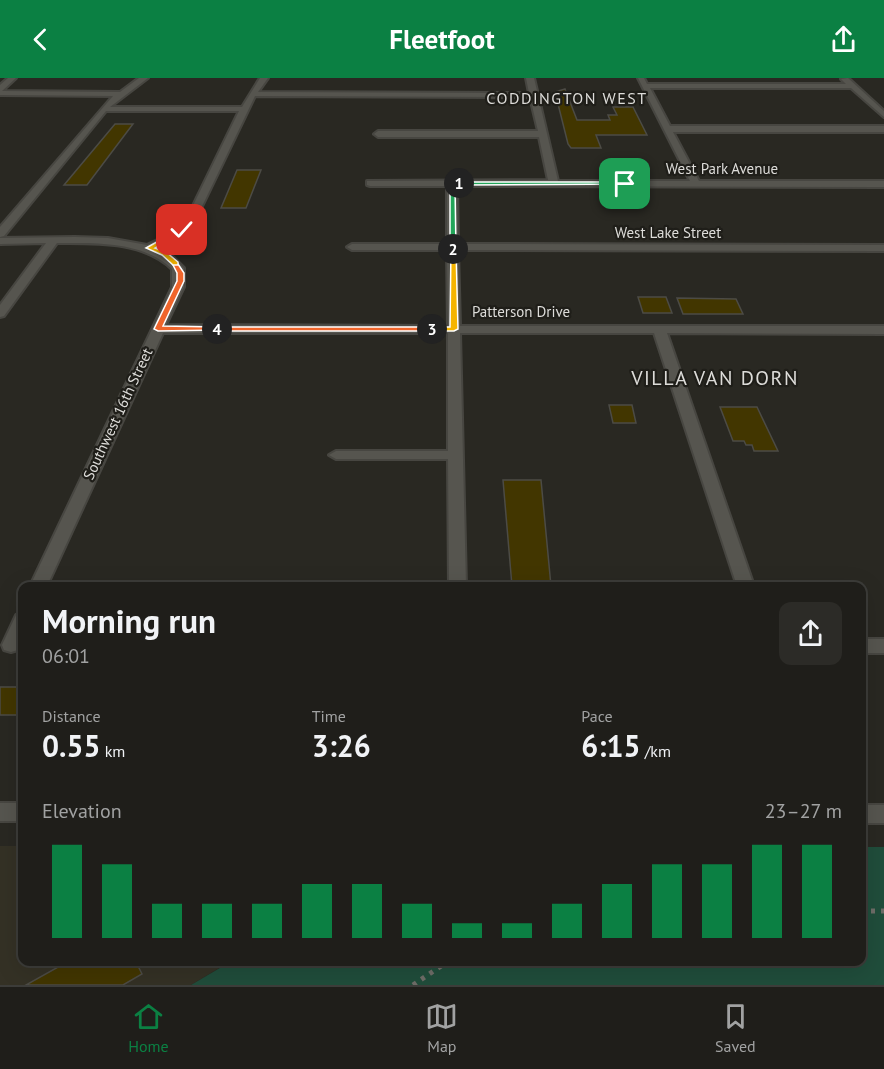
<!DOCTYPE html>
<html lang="en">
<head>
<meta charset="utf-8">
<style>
  :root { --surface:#1f1e1a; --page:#2c2b27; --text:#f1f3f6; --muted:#a1a2a2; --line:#3c3c39; --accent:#0b8043 }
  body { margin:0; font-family:"PT Sans",sans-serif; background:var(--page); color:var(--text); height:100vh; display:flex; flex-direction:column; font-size:22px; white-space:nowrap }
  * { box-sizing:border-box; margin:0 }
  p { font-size:20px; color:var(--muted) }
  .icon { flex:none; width:33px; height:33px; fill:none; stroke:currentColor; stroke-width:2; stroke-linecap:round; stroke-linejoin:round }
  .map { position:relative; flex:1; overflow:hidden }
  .drawer { position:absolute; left:18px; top:504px; width:848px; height:384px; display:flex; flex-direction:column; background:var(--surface); border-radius:12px; box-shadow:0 6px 24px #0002,0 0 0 2px var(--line) }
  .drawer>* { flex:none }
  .pin { position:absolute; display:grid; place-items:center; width:51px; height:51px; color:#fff; margin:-26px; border-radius:12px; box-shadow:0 3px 9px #0006 }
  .km { position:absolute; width:30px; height:30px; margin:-15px; border-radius:50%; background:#222; color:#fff; font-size:16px; line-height:30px; text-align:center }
  .round { display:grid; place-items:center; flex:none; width:63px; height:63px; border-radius:12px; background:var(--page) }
  .summary { display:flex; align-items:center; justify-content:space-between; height:102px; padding:0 24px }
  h1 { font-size:33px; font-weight:800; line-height:45px }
  .figures { display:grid; grid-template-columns:repeat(3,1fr); gap:9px; height:102px; padding:6px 24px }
  .figures div { display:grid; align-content:center }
  .figures b { font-size:30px; font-weight:800 }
  .figures small { font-size:16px; font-weight:400 }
  .figures p { font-size:16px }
  .chart { height:168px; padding:12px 24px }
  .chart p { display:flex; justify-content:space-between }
  .chart svg { width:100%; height:108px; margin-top:6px; stroke:var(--accent); stroke-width:6 }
  header { display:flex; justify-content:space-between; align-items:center; height:78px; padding:0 24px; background:var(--accent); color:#fff; font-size:27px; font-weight:800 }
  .menu { display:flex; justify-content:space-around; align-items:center; height:84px; border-top:2px solid var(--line); background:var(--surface); font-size:16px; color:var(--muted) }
  .menu a { display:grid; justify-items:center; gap:3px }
  .menu .active { color:var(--accent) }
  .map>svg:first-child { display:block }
</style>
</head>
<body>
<header><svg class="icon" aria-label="back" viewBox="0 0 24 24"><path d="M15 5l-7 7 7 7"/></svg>Fleetfoot<svg class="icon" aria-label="share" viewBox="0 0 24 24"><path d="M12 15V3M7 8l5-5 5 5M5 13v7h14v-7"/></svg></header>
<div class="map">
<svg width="884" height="907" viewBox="0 0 884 907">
  <rect width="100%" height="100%" fill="#292822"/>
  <polygon fill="#343125" points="0,768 22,768 22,884 229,884 191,907 0,907"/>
  <polygon fill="#204d3b" points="861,769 884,769 884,907 191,907 230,884 861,884"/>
  <g fill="#423600" stroke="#4c4b45" stroke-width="1.5">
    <polygon points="565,11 577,42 610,42 608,37 617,37 613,29 633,29 647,57 596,57 601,70 571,70 568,66 555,14"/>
    <polygon points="115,46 133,46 87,107 64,107"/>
    <polygon points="237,92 261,92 246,130 221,130"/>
    <polygon points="638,219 666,219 672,235 643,235"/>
    <polygon points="677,220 736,221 743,236 683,236"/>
    <polygon points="609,327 632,327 636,345 613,345"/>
    <polygon points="720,329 757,329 778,373 754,373 752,367 746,367 744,363 733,363"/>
    <polygon points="503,402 541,402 551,508 512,508"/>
    <rect x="0" y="609" width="22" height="28"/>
    <polygon points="67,884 136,884 142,896 123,907 26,907"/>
  </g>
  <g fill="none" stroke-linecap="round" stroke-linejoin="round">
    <defs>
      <g id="minor">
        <path d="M8,0H16L2,13L120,14L139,0H148L110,29H242L260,0H268L258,14L529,15L526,0H534L558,103H690L638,0H644L647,6H846L841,1L848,0L884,33V39L851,10H650L670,48H884V54H673L699,103H884V109L457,108L458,166L884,167V173L458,172L460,248H884V256L667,255L754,508H737L654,255H460L466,508H449L448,381H336L329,377L336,373H448V255H163L47,508H30L172,209V191C143,163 96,165 57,165L4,238L0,239V227L46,165L0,166V160L75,159L108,160L147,167L172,155L185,144L239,33H106L4,158L0,159V149L113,18L0,17V7ZM255,18L530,19L538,53H378L374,56L378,59H539L548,102L367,103V107L370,108H447V166H352L347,169L352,172H447L448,248L166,247L184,209V190L168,174L157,170L180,159L194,145Z"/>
        <path d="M22,535C23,547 24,560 18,572L11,574L4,572L2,567L16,537Z"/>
        <rect x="861" y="561" width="23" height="14"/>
      </g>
      <g id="secondary">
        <rect x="0" y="725" width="22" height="18"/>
        <rect x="861" y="727" width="23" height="18"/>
      </g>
    </defs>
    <use href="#minor" stroke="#474641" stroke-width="4"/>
    <use href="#secondary" stroke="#474641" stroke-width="4"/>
    <g stroke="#6e6d68" stroke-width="5" stroke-dasharray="4 6" stroke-linecap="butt">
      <polyline points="861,833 884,833"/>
      <polyline points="413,907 447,884"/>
    </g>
    <use href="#minor" fill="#56554f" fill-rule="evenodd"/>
    <use href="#secondary" fill="#56554f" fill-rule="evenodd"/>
  </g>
  <polygon fill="#22a559" stroke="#fff" stroke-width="1.5" points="459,104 625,104 628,106 457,107"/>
  <polygon fill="#22a559" stroke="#fff" stroke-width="1.5" points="450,104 462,105 455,107 456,171 453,173 450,171"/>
  <polygon fill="#f5b400" stroke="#fff" stroke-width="1.5" points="451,169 456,171 458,251 454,253 432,253 430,249 450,249"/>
  <polygon fill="#f0652b" stroke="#fff" stroke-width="1.5" points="214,249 432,249 436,251 432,253 217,253"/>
  <polygon fill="#f0652b" stroke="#fff" stroke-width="1.5" points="176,183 184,195 184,203 163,248 217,249 220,252 158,253 154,251 177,203 177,195 172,185"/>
  <polygon fill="#f5b400" stroke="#fff" stroke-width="1.5" points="180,151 185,152 155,170 166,174 178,184 178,187 173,187 162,177 146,170"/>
  <g text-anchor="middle" stroke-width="4.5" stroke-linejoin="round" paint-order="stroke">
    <g font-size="15" fill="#dddcd9" stroke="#1f1e19">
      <text x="722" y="96">West Park Avenue</text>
      <text x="668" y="160">West Lake Street</text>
      <text x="521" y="239">Patterson Drive</text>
      <text transform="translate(118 336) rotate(-65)" y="5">Southwest 16th Street</text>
    </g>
    <g font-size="16" letter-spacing="1.5" fill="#dddcd9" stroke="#1f1e19">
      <text x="567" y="26">CODDINGTON WEST</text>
    </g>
    <g font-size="20" letter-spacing="1.5" fill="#dddcd9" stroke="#1f1e19">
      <text x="715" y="307">VILLA VAN DORN</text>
    </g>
  </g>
</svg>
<div class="pin" style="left:625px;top:106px;background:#1e9e55"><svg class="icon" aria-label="arrive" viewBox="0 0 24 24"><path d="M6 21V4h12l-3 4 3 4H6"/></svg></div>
<div class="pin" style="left:182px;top:152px;background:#d93025"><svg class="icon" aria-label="check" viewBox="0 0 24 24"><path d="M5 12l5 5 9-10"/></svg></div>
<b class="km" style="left:459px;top:105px">1</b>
<b class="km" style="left:453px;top:171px">2</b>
<b class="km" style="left:432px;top:251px">3</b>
<b class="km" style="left:217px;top:251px">4</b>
<section class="drawer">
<div class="summary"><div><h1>Morning run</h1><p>06:01</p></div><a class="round"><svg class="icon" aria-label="share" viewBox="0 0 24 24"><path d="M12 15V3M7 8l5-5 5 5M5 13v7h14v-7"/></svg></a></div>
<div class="figures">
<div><p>Distance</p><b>0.55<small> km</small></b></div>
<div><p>Time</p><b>3:26</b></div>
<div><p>Pace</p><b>6:15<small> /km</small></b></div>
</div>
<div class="chart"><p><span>Elevation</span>23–27 m</p>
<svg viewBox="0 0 160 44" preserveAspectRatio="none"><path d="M5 44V6M15 44V14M25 44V30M35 44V30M45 44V30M55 44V22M65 44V22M75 44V30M85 44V38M95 44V38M105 44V30M115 44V22M125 44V14M135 44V14M145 44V6M155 44V6"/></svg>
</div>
</section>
</div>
<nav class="menu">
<a class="active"><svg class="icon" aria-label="home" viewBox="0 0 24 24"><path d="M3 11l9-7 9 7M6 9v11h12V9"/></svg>Home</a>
<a><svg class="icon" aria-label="map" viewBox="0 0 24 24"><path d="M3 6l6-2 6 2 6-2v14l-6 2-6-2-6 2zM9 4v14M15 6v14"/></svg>Map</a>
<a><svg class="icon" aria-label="saved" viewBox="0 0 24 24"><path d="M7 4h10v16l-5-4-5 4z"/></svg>Saved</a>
</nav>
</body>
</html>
